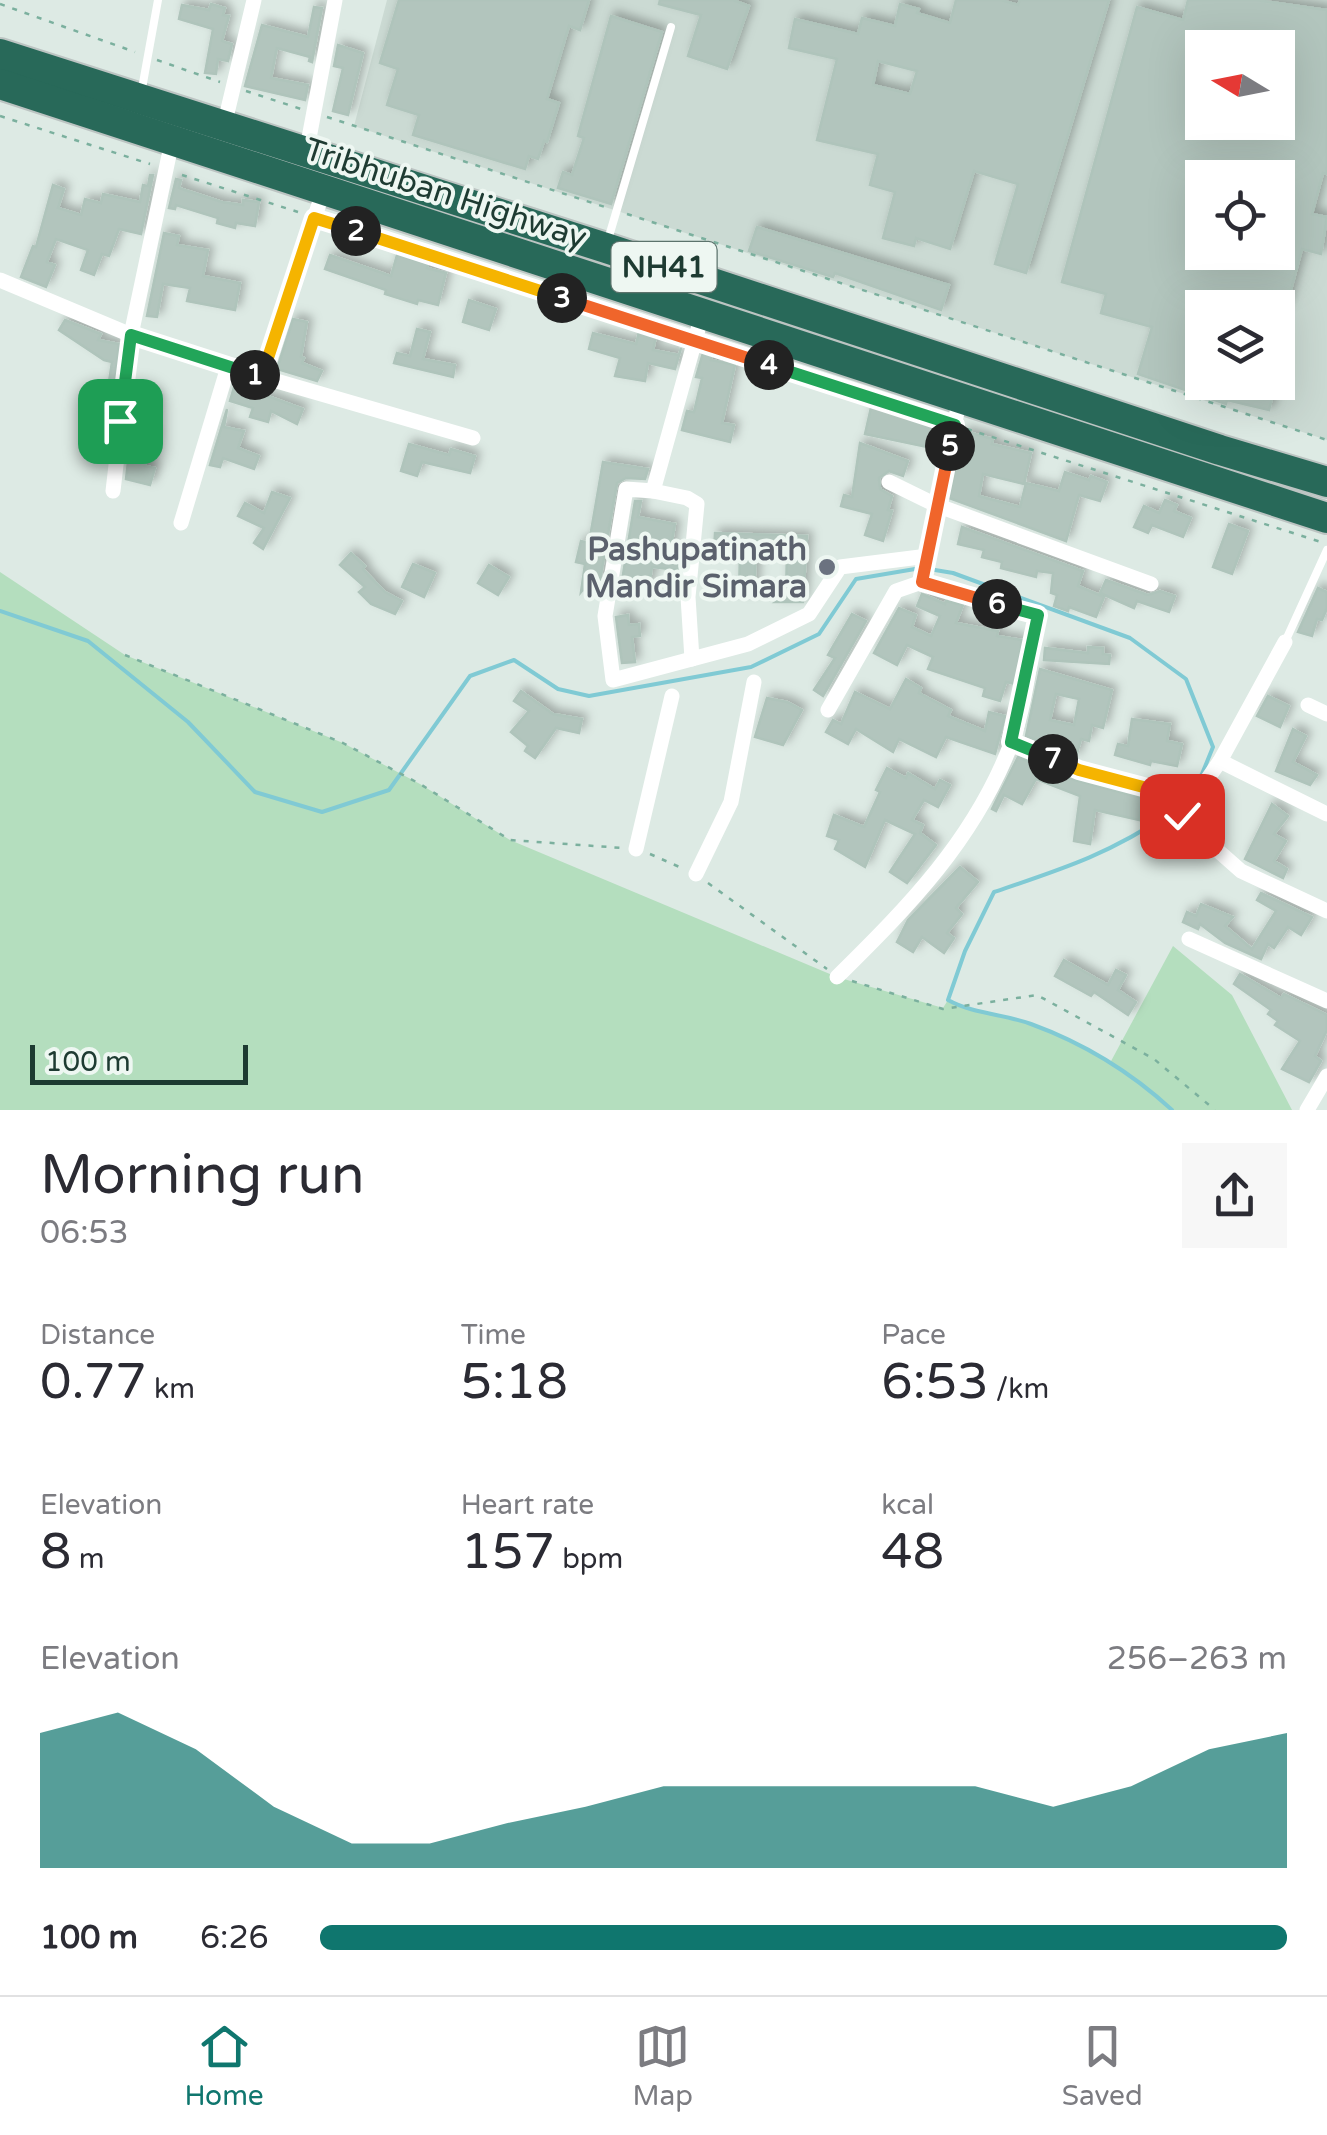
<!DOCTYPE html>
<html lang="en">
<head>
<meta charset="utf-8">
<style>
  :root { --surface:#fff; --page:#f7f7f7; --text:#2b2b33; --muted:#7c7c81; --line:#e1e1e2; --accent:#0f766e }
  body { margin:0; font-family:"Varela Round",sans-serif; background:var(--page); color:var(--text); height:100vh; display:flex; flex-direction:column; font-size:38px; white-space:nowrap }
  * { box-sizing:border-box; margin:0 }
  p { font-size:32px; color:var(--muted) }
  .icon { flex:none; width:55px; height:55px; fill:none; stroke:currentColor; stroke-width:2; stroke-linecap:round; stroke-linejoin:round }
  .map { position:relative; height:1110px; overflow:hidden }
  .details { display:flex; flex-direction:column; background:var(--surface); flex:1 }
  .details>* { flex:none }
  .needle { width:65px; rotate:280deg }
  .tools { position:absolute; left:1185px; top:30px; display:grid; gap:20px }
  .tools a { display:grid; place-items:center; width:110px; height:110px; border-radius:0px; background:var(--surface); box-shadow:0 10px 40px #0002; font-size:50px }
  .scale { position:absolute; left:30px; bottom:25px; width:218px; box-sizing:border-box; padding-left:10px; border:5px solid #1e3b32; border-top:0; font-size:28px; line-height:35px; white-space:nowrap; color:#1e3b32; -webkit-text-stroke:8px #eef7f2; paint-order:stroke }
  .pin { position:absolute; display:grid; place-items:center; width:85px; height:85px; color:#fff; margin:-42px; border-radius:20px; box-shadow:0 5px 15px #0006 }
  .km { position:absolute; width:50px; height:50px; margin:-25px; border-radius:50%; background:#222; color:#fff; font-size:28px; line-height:50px; text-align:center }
  .round { display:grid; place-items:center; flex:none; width:105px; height:105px; border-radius:0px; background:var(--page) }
  .head { display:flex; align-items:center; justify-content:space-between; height:170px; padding:0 40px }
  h1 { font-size:55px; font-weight:600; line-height:75px }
  .metrics { display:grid; grid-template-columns:repeat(3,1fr); gap:15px; height:170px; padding:10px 40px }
  .metrics div { display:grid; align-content:center }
  .metrics b { font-size:50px; font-weight:600 }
  .metrics small { font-size:28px; font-weight:400 }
  .metrics p { font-size:28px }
  .chart { height:280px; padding:20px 40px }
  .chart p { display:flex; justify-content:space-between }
  .chart svg { width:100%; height:180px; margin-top:10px; fill:var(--accent); opacity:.7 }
  ul { padding:0 40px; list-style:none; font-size:32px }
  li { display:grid; grid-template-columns:160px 120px 1fr; align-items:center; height:75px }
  li i { height:25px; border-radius:12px; background:var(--accent) }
  .tabs { display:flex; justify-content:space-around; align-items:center; height:140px; border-top:2px solid var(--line); background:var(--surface); font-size:28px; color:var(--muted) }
  .tabs a { display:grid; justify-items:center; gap:5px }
  .tabs .on { color:var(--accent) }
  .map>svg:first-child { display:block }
</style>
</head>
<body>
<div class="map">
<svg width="1327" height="1110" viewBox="0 0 1327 1110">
  <defs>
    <filter id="shadow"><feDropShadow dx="4.5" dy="-4.5" stdDeviation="5" flood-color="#0004"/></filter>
  </defs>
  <rect width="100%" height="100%" fill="#ddeae4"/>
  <path fill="#cbdad3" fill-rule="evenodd" d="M387,0H1327V440L354,126ZM1202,48H1278V122H1202ZM1202,178H1278V252H1202ZM1202,308H1278V382H1202Z"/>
  <path fill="#b4debe" d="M0,572L125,655L343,743L420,784L510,840L837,977L943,1008L948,1000C973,1014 1004,1014 1032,1024C1058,1034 1086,1049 1110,1063L1173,946L1232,995L1292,1110H0Z"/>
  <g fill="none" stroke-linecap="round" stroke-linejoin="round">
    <g stroke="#80cad4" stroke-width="4">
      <polyline points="935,570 953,573 1130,638 1186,679 1213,747 1202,774 1177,807"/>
      <polyline points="0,611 88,641 188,722 255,792 322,812 389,790 470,676 514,660 558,689 589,696 751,667 819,634 856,579 915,569"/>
      <path d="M1170,813C1110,854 1062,869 994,892L965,951L948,1000C973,1014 1004,1014 1031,1024C1083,1043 1132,1073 1172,1110"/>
    </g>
  </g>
  <g fill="#b2c5bd" stroke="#afc4bb" stroke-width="2.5" fill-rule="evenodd" filter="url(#shadow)">
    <polygon points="399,0 589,0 580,30 569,26 547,99 559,103 547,142 544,141 538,159 529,156 525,169 413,135 419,115 387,105 398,69 380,63"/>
    <polygon points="660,0 733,0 749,6 727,69 688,56 701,15 659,4"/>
    <path d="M956,0H1001L1018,5L1020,0H1109L1026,273L995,264L1018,184L974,171L950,249L916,238L914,246L883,238L895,192L870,185L878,154L817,140L837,59L789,48L795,19L858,34L862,18L895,26L900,4L919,9L917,13L950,23ZM878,61L917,71L910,94L873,85Z"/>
    <path d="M1188,0H1256L1327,10V174L1323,173L1312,214L1327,217L1321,254L1302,249L1286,308H1202V382H1231L1230,388L1272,398L1269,410L1227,400L1226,404L1138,374L1152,327L1101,313L1106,294L1062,282L1137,7L1183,20ZM1202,48H1278V122H1202ZM1202,178H1278V252H1202Z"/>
    <polygon points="211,4 225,8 223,15 229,16 222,41 232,44 228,61 218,59 216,74 205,73 213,29 179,19 182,5 209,10"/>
    <polygon points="314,7 322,8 312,62 309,61 310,57 277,48 271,78 308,85 305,100 245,86 262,25 308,37"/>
    <polygon points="611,16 662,32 611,204 558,188 563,172 572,175 584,138 578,136"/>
    <polygon points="338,45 363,53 348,115 333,111 343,68 334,66"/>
    <polygon points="150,175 153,175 141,234 119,229 109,256 102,254 94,275 81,270 88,250 56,239 47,262 55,265 46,287 21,277 33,246 36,247 53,185 64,189 58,208 81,215 85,199 101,203 103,194 140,202 143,185 148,186"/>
    <polygon points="176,179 181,180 179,188 222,202 243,205 243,200 259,202 255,226 236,223 235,228 217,223 218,218 176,205 175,209 169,208"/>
    <polygon points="757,227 949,285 941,310 835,273 833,277 749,251"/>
    <polygon points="164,233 179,236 177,245 208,250 203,276 240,283 235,310 187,301 190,288 163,284 157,317 147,316"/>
    <polygon points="330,255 391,276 397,255 428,264 427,268 446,273 438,305 418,300 417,304 385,294 386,290 325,269"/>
    <polygon points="469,300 496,309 489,330 463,322"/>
    <polygon points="293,319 307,322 301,357 304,358 302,363 322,371 317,381 277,369"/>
    <polygon points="65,320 101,334 98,340 119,344 113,396 107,395 112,362 104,360 59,330"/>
    <polygon points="640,328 657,332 653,350 679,355 681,348 675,369 648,363 645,381 615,376 620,358 589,349 593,333 636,344"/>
    <polygon points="417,329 430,332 423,359 455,365 453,377 394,363 397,353 410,356"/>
    <polygon points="703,353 712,355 711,360 735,365 722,423 734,425 730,442 682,430 687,411 694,412 702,378 696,377"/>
    <polygon points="235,384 303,409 297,424 271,411 268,422 250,417 253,408 230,401"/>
    <polygon points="136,394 155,398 149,432 154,433 145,466 155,468 150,485 126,479"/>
    <polygon points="872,403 942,426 937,449 865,434"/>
    <polygon points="227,409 224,427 244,431 238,448 259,456 254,469 223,458 220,467 210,465"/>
    <polygon points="964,431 993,439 992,444 1031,453 1024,484 983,474 979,496 1020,507 1026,483 1059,491 1065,472 1089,480 1091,476 1107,482 1100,501 1079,495 1066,541 949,498"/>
    <polygon points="860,443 908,461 903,476 889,471 879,478 880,489 892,496 888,510 892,511 883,541 865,535 872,514 841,506 844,495 852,497"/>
    <polygon points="409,444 449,455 451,449 475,456 470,473 422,462 417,476 401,471"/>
    <polygon points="603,462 648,469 645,479 626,478 617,483 598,592 585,591 586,586 581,592 585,564 576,562 581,541 589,543"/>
    <polygon points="272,492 290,498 263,549 254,543 264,528 238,516 245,503 264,513"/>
    <polygon points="1165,500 1177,505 1174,511 1191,518 1183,537 1152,525 1148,533 1134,527 1144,506 1159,513"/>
    <polygon points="635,501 641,501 638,517 675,524 670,553 681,555 679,570 652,567 649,586 629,583 628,588 621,587"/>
    <polygon points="1229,524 1248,531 1232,574 1213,567"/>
    <polygon points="962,527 1083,571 1078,586 1104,597 1096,617 1069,607 1068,611 1054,606 1057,595 1051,593 1053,573 1037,571 1036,577 1001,568 1002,562 982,557 984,550 958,544"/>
    <polygon points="715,533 807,536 803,602 776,602 786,596 787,550 756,549 754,596 739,596 740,551 714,550"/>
    <polygon points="351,553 365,566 363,569 385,592 402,601 395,614 371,604 359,592 365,587 340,565"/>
    <polygon points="413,564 435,573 424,597 402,587"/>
    <polygon points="489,565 509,577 498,595 478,583"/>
    <polygon points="1106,580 1148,595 1160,591 1175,596 1169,612 1137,601 1134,608 1100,593"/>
    <polygon points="1318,588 1327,592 1327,608 1322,620 1317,619 1312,636 1298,632"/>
    <polygon points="922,594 945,604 946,601 963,605 956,623 998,631 997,636 1022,640 1015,684 1006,682 1000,701 983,696 985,688 928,669 933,657 907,645 897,665 874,653 899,608 916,615 912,627 931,636 940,616 917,606"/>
    <polygon points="852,614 866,621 823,696 814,690 835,658 828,655"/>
    <polygon points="628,615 629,625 639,624 640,636 632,637 635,662 622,663 616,617"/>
    <polygon points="1088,647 1103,648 1103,654 1110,655 1109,664 1044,660 1045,648 1088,653"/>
    <path d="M1040,669L1112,690L1103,728L1092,725L1089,741L1081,739L1076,757L1026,736ZM1056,694L1079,699L1074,725L1050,720Z"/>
    <polygon points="906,679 921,688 919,693 951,710 948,716 985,731 989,712 1005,716 995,754 946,737 936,757 899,739 893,752 856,729 848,744 826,732 833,720 841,724 855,692 890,709"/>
    <polygon points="521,691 553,714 582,719 579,733 556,728 535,758 525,751 528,746 511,732 529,711 514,701"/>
    <polygon points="1268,696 1289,706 1280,727 1257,716"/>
    <polygon points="767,698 787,702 802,710 783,745 755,737"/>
    <polygon points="1132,719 1170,724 1167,741 1182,744 1177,766 1151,761 1150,765 1115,755 1118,744 1128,746"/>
    <polygon points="1293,729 1306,736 1293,762 1317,775 1310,785 1276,771"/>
    <polygon points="1018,757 1075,780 1142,798 1139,820 1095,810 1090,844 1074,841 1080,796 1036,779 1022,804 1004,795 996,811 992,809"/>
    <polygon points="887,768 906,778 908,773 935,789 940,780 950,785 938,807 924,800 912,820 923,825 920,833 936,845 907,883 890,872 915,834 885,820 865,867 835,849 839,840 827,836 834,815 864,827 880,792 876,790"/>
    <polygon points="1272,804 1288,816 1274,834 1286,841 1274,861 1287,869 1283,878 1245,859"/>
    <polygon points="960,867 978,882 956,908 962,914 947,933 954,938 944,953 922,937 913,952 897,942 908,920"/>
    <polygon points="1261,893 1312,917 1301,935 1288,927 1274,948 1268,944 1261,959 1225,943 1200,924 1198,929 1183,922 1187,912 1196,916 1201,904 1233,917 1225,926 1252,949 1276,911 1257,900"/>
    <polygon points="1064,960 1108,985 1116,970 1126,975 1118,990 1136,1002 1128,1015 1094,992 1091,996 1055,976"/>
    <polygon points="1240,974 1281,998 1284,994 1327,1015 1327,1030 1315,1056 1321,1061 1309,1082 1282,1069 1300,1041 1275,1025 1278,1021 1268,1014 1271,1010 1234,984"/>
  </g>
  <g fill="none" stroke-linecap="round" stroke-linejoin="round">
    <defs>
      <g id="highway">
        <polyline points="0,54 606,248 1220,450 1327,482"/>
        <polyline points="0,84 1327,518"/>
      </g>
    </defs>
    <use href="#highway" stroke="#bcc4c2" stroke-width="34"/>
    <g stroke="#7bb09e" stroke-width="2.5" stroke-dasharray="5 8" stroke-linecap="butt">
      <polyline points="0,4 135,52"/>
      <polyline points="157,60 220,82"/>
      <polyline points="246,91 301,109"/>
      <polyline points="0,116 150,164"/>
      <polyline points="327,117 605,207"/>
      <polyline points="182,175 298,212"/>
      <polyline points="627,214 1327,440"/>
      <polyline points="329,222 678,336"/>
      <polyline points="710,346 940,420"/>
      <polyline points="967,429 1321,542"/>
      <polyline points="125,655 343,743 420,784 510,840 623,848"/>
      <polyline points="650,854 684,869"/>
      <polyline points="708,883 827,969"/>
      <polyline points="852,981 943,1009 1037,995 1154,1059 1215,1110"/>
    </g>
    <g stroke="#fff" stroke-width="8">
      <polyline points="141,94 158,0"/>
      <polyline points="607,243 671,27"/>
      <polyline points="1285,642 1327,550"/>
    </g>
    <g stroke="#fff" stroke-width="15">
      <polyline points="224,126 254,0"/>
      <polyline points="306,154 335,0"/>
      <polyline points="0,280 131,335 228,367 473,438"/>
      <polyline points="702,315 653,491 626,489 605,616 613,680 748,644 809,614 840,567 928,556"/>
      <polyline points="262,376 324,189"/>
      <polyline points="960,399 936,505 1151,584"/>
      <polyline points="889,482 936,505 922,582"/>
      <polyline points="113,491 131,335 172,141"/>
      <polyline points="653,491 687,498 697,504 688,597 692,659"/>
      <polyline points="181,523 228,367"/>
      <polyline points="1308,705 1327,714"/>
      <path d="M828,710L896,591L922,582L1038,615C1030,657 1026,704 1011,744C974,840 909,906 837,977"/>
      <polyline points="1011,742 1079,770 1147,788 1241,871 1327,911"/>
      <polyline points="1220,761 1327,814"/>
      <polyline points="1182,816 1220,761 1285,642"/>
      <polyline points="636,849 672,696"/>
      <polyline points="696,874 731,802 754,682"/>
      <polyline points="1189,939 1327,1001"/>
      <polyline points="1307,1110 1327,1076"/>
    </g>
    <use href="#highway" stroke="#286959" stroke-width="30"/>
  </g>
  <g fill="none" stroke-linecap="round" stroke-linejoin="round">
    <defs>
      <polyline id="split-1" points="120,421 131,335 255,375"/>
      <polyline id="split-2" points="255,375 262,376 314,218 356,231"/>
      <polyline id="split-3" points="356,231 562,298"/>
      <polyline id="split-4" points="562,298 769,365"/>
      <polyline id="split-5" points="769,365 955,425 950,446"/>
      <polyline id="split-6" points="950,446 922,582 997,604"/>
      <polyline id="split-7" points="997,604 1038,615 1011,742 1053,759"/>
      <polyline id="split-8" points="1053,759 1079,770 1147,788 1182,816"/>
    </defs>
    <use href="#split-1" stroke="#fff" stroke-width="20"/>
    <use href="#split-2" stroke="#fff" stroke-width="20"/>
    <use href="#split-3" stroke="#fff" stroke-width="20"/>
    <use href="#split-4" stroke="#fff" stroke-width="20"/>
    <use href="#split-5" stroke="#fff" stroke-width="20"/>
    <use href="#split-6" stroke="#fff" stroke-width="20"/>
    <use href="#split-7" stroke="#fff" stroke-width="20"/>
    <use href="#split-8" stroke="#fff" stroke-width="20"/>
    <use href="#split-1" stroke="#22a559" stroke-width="12"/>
    <use href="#split-2" stroke="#f5b400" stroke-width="12"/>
    <use href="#split-3" stroke="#f5b400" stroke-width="12"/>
    <use href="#split-4" stroke="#f0652b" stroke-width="12"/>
    <use href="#split-5" stroke="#22a559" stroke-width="12"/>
    <use href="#split-6" stroke="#f0652b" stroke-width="12"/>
    <use href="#split-7" stroke="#22a559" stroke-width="12"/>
    <use href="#split-8" stroke="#f5b400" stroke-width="12"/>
  </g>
  <circle fill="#6b7280" stroke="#eef7f2" stroke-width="4" cx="827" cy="567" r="10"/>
  <g text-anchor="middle" stroke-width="8" stroke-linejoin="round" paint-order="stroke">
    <rect fill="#eef7f2" stroke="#5c736c" stroke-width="2.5" x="611.5" y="242" width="105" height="50" rx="8"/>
    <g font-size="30" font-weight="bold" fill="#1e3b32">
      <text x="664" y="277">NH41</text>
    </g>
    <g font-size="32" fill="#1e3b32" stroke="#eef7f2">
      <text transform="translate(446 193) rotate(18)" y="11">Tribhuban Highway</text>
    </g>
    <g font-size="32" font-weight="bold" fill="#5b616d" stroke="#eef7f2" text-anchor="end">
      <text x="807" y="560">Pashupatinath<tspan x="807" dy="37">Mandir Simara</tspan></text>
    </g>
  </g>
</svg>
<div class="tools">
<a><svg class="needle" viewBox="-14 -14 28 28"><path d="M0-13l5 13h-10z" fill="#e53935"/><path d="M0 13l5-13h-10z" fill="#7c7c81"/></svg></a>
<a><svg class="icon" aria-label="locate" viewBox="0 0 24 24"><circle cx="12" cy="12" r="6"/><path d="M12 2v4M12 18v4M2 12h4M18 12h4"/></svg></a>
<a><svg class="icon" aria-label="layers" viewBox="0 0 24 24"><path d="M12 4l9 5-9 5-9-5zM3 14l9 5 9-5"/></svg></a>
</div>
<div class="scale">100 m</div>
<div class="pin" style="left:120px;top:421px;background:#1e9e55"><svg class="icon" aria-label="arrive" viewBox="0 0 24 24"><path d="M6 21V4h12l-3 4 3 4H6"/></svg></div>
<div class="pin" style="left:1182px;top:816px;background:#d93025"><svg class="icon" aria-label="check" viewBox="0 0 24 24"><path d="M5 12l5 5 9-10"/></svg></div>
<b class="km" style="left:255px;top:375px">1</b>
<b class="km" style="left:356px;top:231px">2</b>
<b class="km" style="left:562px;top:298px">3</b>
<b class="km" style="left:769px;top:365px">4</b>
<b class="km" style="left:950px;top:446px">5</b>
<b class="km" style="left:997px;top:604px">6</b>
<b class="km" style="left:1053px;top:759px">7</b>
</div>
<section class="details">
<div class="head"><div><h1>Morning run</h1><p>06:53</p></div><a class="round"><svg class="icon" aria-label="share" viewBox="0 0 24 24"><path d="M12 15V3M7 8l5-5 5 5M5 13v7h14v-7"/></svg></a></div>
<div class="metrics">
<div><p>Distance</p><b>0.77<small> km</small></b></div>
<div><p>Time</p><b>5:18</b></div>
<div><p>Pace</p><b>6:53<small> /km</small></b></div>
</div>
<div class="metrics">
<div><p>Elevation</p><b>8<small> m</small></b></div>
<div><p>Heart rate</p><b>157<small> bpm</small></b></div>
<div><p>kcal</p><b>48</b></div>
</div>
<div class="chart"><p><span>Elevation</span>256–263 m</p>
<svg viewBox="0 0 160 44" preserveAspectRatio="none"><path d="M0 44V11L10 6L20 15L30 29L40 38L50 38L60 33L70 29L80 24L90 24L100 24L110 24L120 24L130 29L140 24L150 15L160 11V44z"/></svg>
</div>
<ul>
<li><b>100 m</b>6:26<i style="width:100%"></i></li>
</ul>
</section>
<nav class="tabs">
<a class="on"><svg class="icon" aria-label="home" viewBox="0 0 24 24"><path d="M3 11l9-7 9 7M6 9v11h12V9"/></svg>Home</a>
<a><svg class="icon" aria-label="map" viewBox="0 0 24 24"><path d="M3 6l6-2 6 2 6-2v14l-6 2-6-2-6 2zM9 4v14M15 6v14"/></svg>Map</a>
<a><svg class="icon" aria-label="saved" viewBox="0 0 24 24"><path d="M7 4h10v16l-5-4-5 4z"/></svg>Saved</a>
</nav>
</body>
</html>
